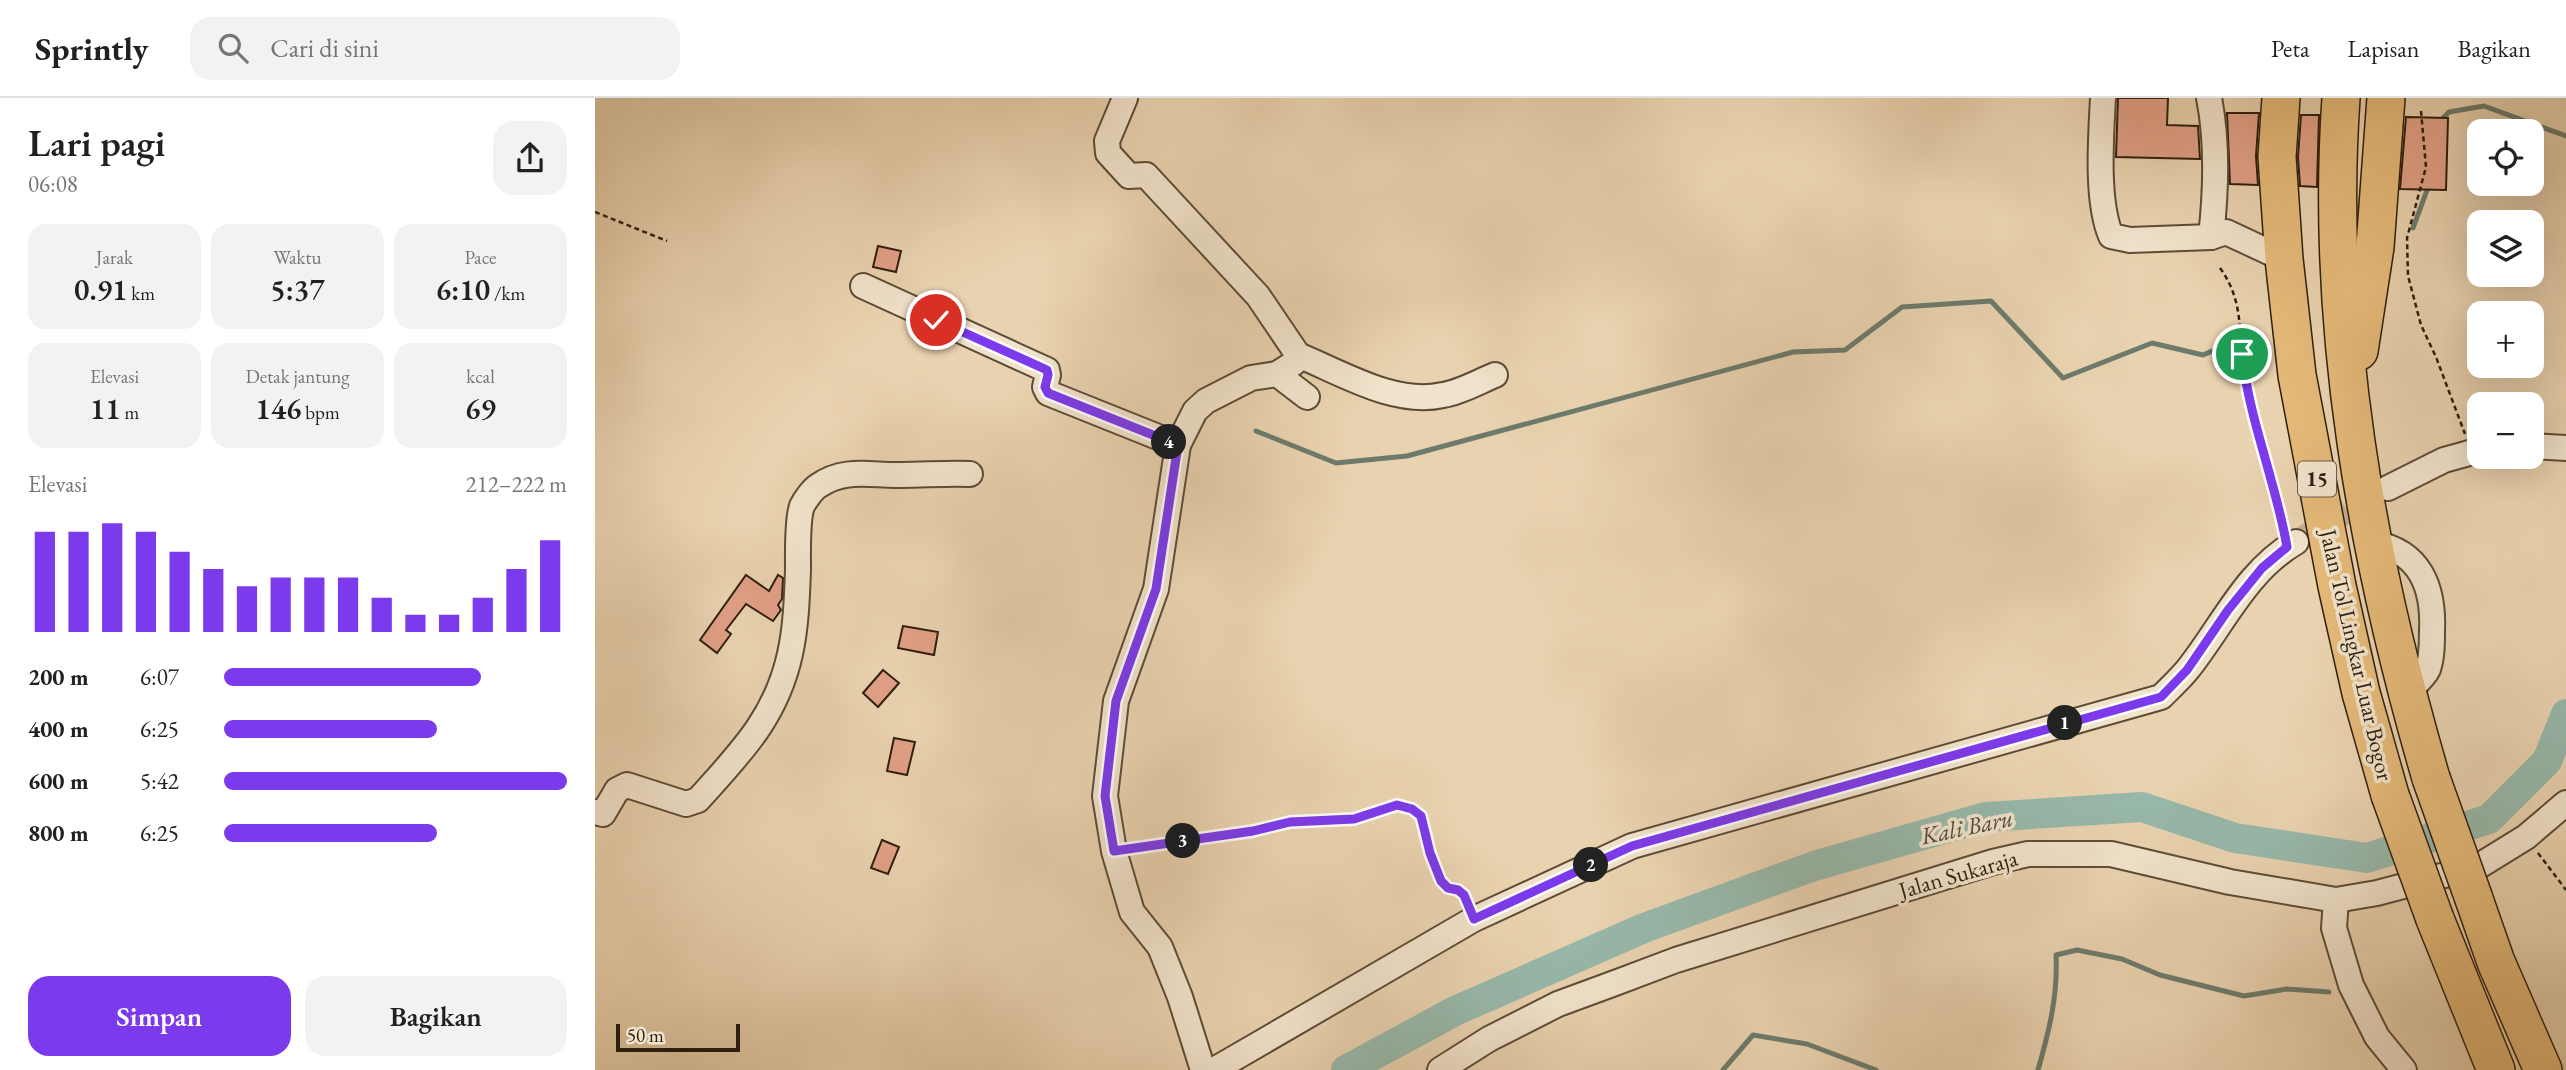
<!DOCTYPE html>
<html lang="id">
<head>
<meta charset="utf-8">
<style>
  :root { --surface:#fff; --page:#f2f2f2; --text:#202124; --muted:#757577; --line:#e0e0e0; --accent:#7c3aed }
  body { margin:0; font-family:"EB Garamond",serif; background:var(--page); color:var(--text); height:100vh; display:flex; flex-direction:column; font-size:26px; white-space:nowrap }
  * { box-sizing:border-box; margin:0 }
  p { font-size:23px; color:var(--muted) }
  .icon { flex:none; width:38px; height:38px; fill:none; stroke:currentColor; stroke-width:2; stroke-linecap:round; stroke-linejoin:round }
  .map { position:relative; flex:1; overflow:hidden }
  .details { display:flex; flex-direction:column; background:var(--surface); width:595px }
  .details>* { flex:none }
  .fabs { position:absolute; left:1872px; top:21px; display:grid; gap:14px }
  .fabs a { display:grid; place-items:center; width:77px; height:77px; border-radius:14px; background:var(--surface); box-shadow:0 7px 28px #0002; font-size:35px }
  .scale { position:absolute; left:21px; bottom:18px; width:124px; box-sizing:border-box; padding-left:7px; border:4px solid #2e1f0e; border-top:0; font-size:19px; line-height:24px; white-space:nowrap; color:#2e1f0e; -webkit-text-stroke:5px #f1e2cb; paint-order:stroke }
  .pin { position:absolute; display:grid; place-items:center; width:60px; height:60px; color:#fff; margin:-30px; border:4px solid #fff; border-radius:50%; box-shadow:0 2px 7px #0007 }
  .km { position:absolute; width:35px; height:35px; margin:-18px; border-radius:50%; background:#222; color:#fff; font-size:19px; line-height:35px; text-align:center }
  .round { display:grid; place-items:center; flex:none; width:74px; height:74px; border-radius:21px; background:var(--page) }
  .summary { display:flex; align-items:center; justify-content:space-between; height:119px; padding:0 28px }
  h1 { font-size:38px; font-weight:600; line-height:52px }
  .figures { display:grid; grid-template-columns:repeat(3,1fr); gap:10px; height:119px; padding:7px 28px }
  .figures div { display:grid; align-content:center; border-radius:18px; background:var(--page); text-align:center }
  .figures b { font-size:30px; font-weight:600 }
  .figures small { font-size:19px; font-weight:400 }
  .figures p { font-size:19px }
  .chart { height:196px; padding:14px 28px }
  .chart p { display:flex; justify-content:space-between }
  .chart svg { width:100%; height:126px; margin-top:7px; stroke:var(--accent); stroke-width:6 }
  .action { display:flex; gap:14px; margin-top:auto; padding:14px 28px }
  .action a { flex:1; height:80px; border-radius:21px; background:var(--accent); color:#fff; font-size:28px; font-weight:600; line-height:80px; text-align:center }
  .action a+a { background:var(--page); color:var(--text) }
  ul { padding:0 28px; list-style:none; font-size:23px }
  li { display:grid; grid-template-columns:112px 84px 1fr; align-items:center; height:52px }
  li i { height:18px; border-radius:9px; background:var(--accent) }
  header { display:flex; align-items:center; gap:42px; box-sizing:border-box; height:98px; padding:0 35px; background:var(--surface); border-bottom:2px solid var(--line) }
  header strong { font-size:33px }
  nav { display:flex; gap:38px; margin-inline-start:auto; font-size:24px }
  .search { width:490px; height:63px; background:var(--page); display:flex; align-items:center; gap:18px; box-sizing:border-box; padding:0 24px; border-radius:21px; color:var(--muted); font-size:26px }
  main { display:flex; flex:1; min-height:0 }
  .map>svg:first-child { display:block }
</style>
</head>
<body>
<header>
<strong>Sprintly</strong>
<div class="search"><svg class="icon" aria-label="search" viewBox="0 0 24 24"><circle cx="10" cy="10" r="6"/><path d="M15 15l6 6"/></svg>Cari di sini</div>
<nav><a>Peta</a><a>Lapisan</a><a>Bagikan</a></nav>
</header>
<main>
<section class="details">
<div class="summary"><div><h1>Lari pagi</h1><p>06:08</p></div><a class="round"><svg class="icon" aria-label="share" viewBox="0 0 24 24"><path d="M12 15V3M7 8l5-5 5 5M5 13v7h14v-7"/></svg></a></div>
<div class="figures">
<div><p>Jarak</p><b>0.91<small> km</small></b></div>
<div><p>Waktu</p><b>5:37</b></div>
<div><p>Pace</p><b>6:10<small> /km</small></b></div>
</div>
<div class="figures">
<div><p>Elevasi</p><b>11<small> m</small></b></div>
<div><p>Detak jantung</p><b>146<small> bpm</small></b></div>
<div><p>kcal</p><b>69</b></div>
</div>
<div class="chart"><p><span>Elevasi</span>212–222 m</p>
<svg viewBox="0 0 160 44" preserveAspectRatio="none"><path d="M5 44V9M15 44V9M25 44V6M35 44V9M45 44V16M55 44V22M65 44V28M75 44V25M85 44V25M95 44V25M105 44V32M115 44V38M125 44V38M135 44V32M145 44V22M155 44V12"/></svg>
</div>
<ul>
<li><b>200 m</b>6:07<i style="width:75%"></i></li>
<li><b>400 m</b>6:25<i style="width:62%"></i></li>
<li><b>600 m</b>5:42<i style="width:100%"></i></li>
<li><b>800 m</b>6:25<i style="width:62%"></i></li>
</ul>
<div class="action"><a>Simpan</a><a>Bagikan</a></div>
</section>
<div class="map">
<svg width="1971" height="972" viewBox="0 0 1971 972">
  <rect width="100%" height="100%" fill="#e9d2af"/>
  <filter id="stains"><feTurbulence type="fractalNoise" baseFrequency=".00286" numOctaves="4"/><feColorMatrix values="0 0 0 0 .2 0 0 0 0 .09 0 0 0 0 .02 0 0 0 .5 -.17"/></filter>
  <radialGradient id="worn" r=".72"><stop offset=".6" stop-color="#630" stop-opacity="0"/><stop offset="1" stop-color="#630" stop-opacity=".3"/></radialGradient>
  <g fill="none" stroke-linecap="round" stroke-linejoin="round">
    <g stroke="#6d7b6c" stroke-width="5">
      <polyline points="1844,24 1854,14 1889,8 1971,38"/>
      <polyline points="1818,130 1834,87"/>
      <polyline points="661,333 741,365 812,358 1198,254 1250,252 1307,209 1396,203 1468,280 1557,245 1608,257 1644,241"/>
      <polyline points="1128,972 1158,937 1212,946 1281,972"/>
      <path d="M1443,972C1454,933 1463,898 1461,857L1482,852L1527,861L1565,877L1649,898L1692,891L1734,894"/>
    </g>
    <polyline stroke="#97b8aa" stroke-width="30" points="751,972 860,913 1049,830 1219,768 1391,719 1547,709 1640,740 1772,760 1894,721 1952,663 1971,616"/>
  </g>
  <g fill="#e1a086" stroke="#2e1f0e" stroke-width="2">
    <polygon points="1523,0 1573,0 1572,27 1603,28 1605,61 1521,59"/>
    <polygon points="1632,15 1664,15 1661,58 1663,87 1635,86"/>
    <polygon points="1706,17 1724,17 1722,89 1705,88 1703,59"/>
    <polygon points="1811,19 1853,20 1851,92 1805,91"/>
    <polygon points="283,148 306,153 301,174 278,169"/>
    <polygon points="151,477 174,493 183,477 188,480 187,501 183,507 186,512 178,523 151,506 131,532 136,536 122,555 105,542"/>
    <polygon points="308,528 343,534 339,557 303,550"/>
    <polygon points="288,572 304,585 283,609 268,595"/>
    <polygon points="299,640 320,644 312,677 292,673"/>
    <polygon points="287,742 304,749 293,776 276,770"/>
  </g>
  <g fill="none" stroke-linecap="round" stroke-linejoin="round">
    <polyline stroke="#c4ae8f" stroke-width="24" stroke-dasharray="24 12" stroke-linecap="butt" points="1701,444 1783,395"/>
    <defs>
      <g id="minor">
        <polyline points="530,0 512,43 513,55 534,78 551,77 663,198 703,257 699,265 682,276"/>
        <path d="M1508,0C1506,38 1501,103 1516,138L1535,142L1616,139"/>
        <path d="M1614,0C1623,45 1621,94 1616,139L1631,134L1689,161"/>
        <polyline points="268,188 452,272 453,277 450,289 453,295 583,347"/>
        <path d="M703,257C747,275 800,308 848,297C866,294 883,284 900,277"/>
        <polyline points="1937,348 1971,350"/>
        <polyline points="1793,390 1849,362 1885,352"/>
        <path d="M1778,445C1825,453 1839,489 1837,533C1837,546 1837,559 1833,571C1829,580 1818,588 1811,595"/>
        <path d="M0,714L8,716L22,692L32,687L91,706L103,702C145,655 181,620 195,556C201,529 202,499 203,472C203,457 202,421 207,408C210,402 218,391 223,388C250,369 277,378 306,377C329,377 352,375 375,376"/>
        <polyline points="1741,802 1739,830 1756,887 1782,939 1809,972"/>
        <polyline points="608,972 585,899 565,849 537,814 519,753 510,698 521,603 561,491 583,347 600,313 611,303 656,280 682,276 712,299"/>
        <path d="M619,972L879,821L1037,748L1566,599C1575,590 1585,581 1593,571C1628,527 1651,473 1701,444"/>
        <polyline points="845,972 894,941 963,906 1020,885 1081,862 1398,764 1433,756 1516,756 1635,784 1741,802 1782,795 1884,768 1931,739 1971,705"/>
      </g>
      <g id="highway">
        <polyline points="1686,0 1682,59 1689,161 1702,277 1742,488 1766,595 1795,697"/>
        <path d="M1746,0C1730,230 1772,461 1836,680"/>
        <polyline points="1764,253 1780,149 1791,0"/>
        <polyline points="1879,801 1901,864 1948,972"/>
        <polyline points="1840,821 1901,972"/>
      </g>
    </defs>
    <use href="#minor" stroke="#5d4c36" stroke-width="28"/>
    <use href="#highway" stroke="#2e1f0e" stroke-width="40"/>
    <g stroke="#2e1f0e" stroke-width="2.5" stroke-dasharray="5 3.5" stroke-linecap="butt">
      <polyline points="1826,13 1831,69 1812,140 1813,178 1826,227 1841,259 1870,336"/>
      <polyline points="0,114 72,143"/>
      <path d="M1625,170C1653,208 1641,246 1651,289C1661,336 1681,382 1689,429"/>
      <polyline points="539,750 658,733 695,724 759,721 802,707 817,711 826,717 835,756 847,783 853,790 869,797 872,802"/>
      <polyline points="1943,755 1971,792"/>
    </g>
    <use href="#minor" stroke="#f1e2cb" stroke-width="24"/>
    <use href="#highway" stroke="#e4b978" stroke-width="37"/>
    <defs>
      <g id="highway-bridge">
        <polyline points="1836,680 1879,801"/>
        <polyline points="1795,697 1840,821"/>
      </g>
    </defs>
    <use href="#highway-bridge" stroke="#2e1f0e" stroke-width="40" stroke-linecap="butt"/>
    <use href="#highway-bridge" stroke="#e4b978" stroke-width="37"/>
  </g>
  <g fill="none" stroke-linecap="round" stroke-linejoin="round">
    <defs>
      <path id="route" d="M341,222L452,272L453,277L450,289L453,295L583,347L561,491L521,603L510,698L519,753L658,733L695,724L759,721L802,707L817,711L826,718L835,755L846,783L853,790L863,792L869,797L879,821L1037,748L1566,599L1592,572L1633,512L1667,470L1692,449C1681,384 1654,322 1647,256"/>
    </defs>
    <use href="#route" stroke="#fff" stroke-width="14"/>
    <use href="#route" stroke="#7c3aed" stroke-width="9"/>
  </g>
  <g text-anchor="middle" stroke-width="7" stroke-linejoin="round" paint-order="stroke">
    <rect fill="#f1e2cb" stroke="#685a47" stroke-width="2" x="1703" y="363.5" width="38" height="35" rx="5"/>
    <g font-size="21" font-weight="bold" fill="#2e1f0e">
      <text x="1722" y="388">15</text>
    </g>
    <g font-size="23" fill="#2e1f0e" stroke="#f1e2cb">
      <text transform="translate(1762 557) rotate(77)" y="8">Jalan Tol Lingkar Luar Bogor</text>
      <text transform="translate(1363 776) rotate(-16)" y="8">Jalan Sukaraja</text>
    </g>
    <g font-size="24" font-style="italic" fill="#4e4d3d" stroke="#f1e2cb">
      <text transform="translate(1372 729) rotate(-12)" y="8">Kali Baru</text>
    </g>
  </g>
  <rect width="100%" height="100%" filter="url(#stains)"/>
  <rect width="100%" height="100%" fill="url(#worn)"/>
</svg>
<div class="fabs">
<a><svg class="icon" aria-label="locate" viewBox="0 0 24 24"><circle cx="12" cy="12" r="6"/><path d="M12 2v4M12 18v4M2 12h4M18 12h4"/></svg></a>
<a><svg class="icon" aria-label="layers" viewBox="0 0 24 24"><path d="M12 4l9 5-9 5-9-5zM3 14l9 5 9-5"/></svg></a>
<a>+</a>
<a>−</a>
</div>
<div class="scale">50 m</div>
<div class="pin" style="left:1647px;top:256px;background:#1e9e55"><svg class="icon" aria-label="arrive" viewBox="0 0 24 24"><path d="M6 21V4h12l-3 4 3 4H6"/></svg></div>
<div class="pin" style="left:341px;top:222px;background:#d93025"><svg class="icon" aria-label="check" viewBox="0 0 24 24"><path d="M5 12l5 5 9-10"/></svg></div>
<b class="km" style="left:1470px;top:625px">1</b>
<b class="km" style="left:996px;top:767px">2</b>
<b class="km" style="left:588px;top:743px">3</b>
<b class="km" style="left:574px;top:344px">4</b>
</div>
</main>
</body>
</html>
